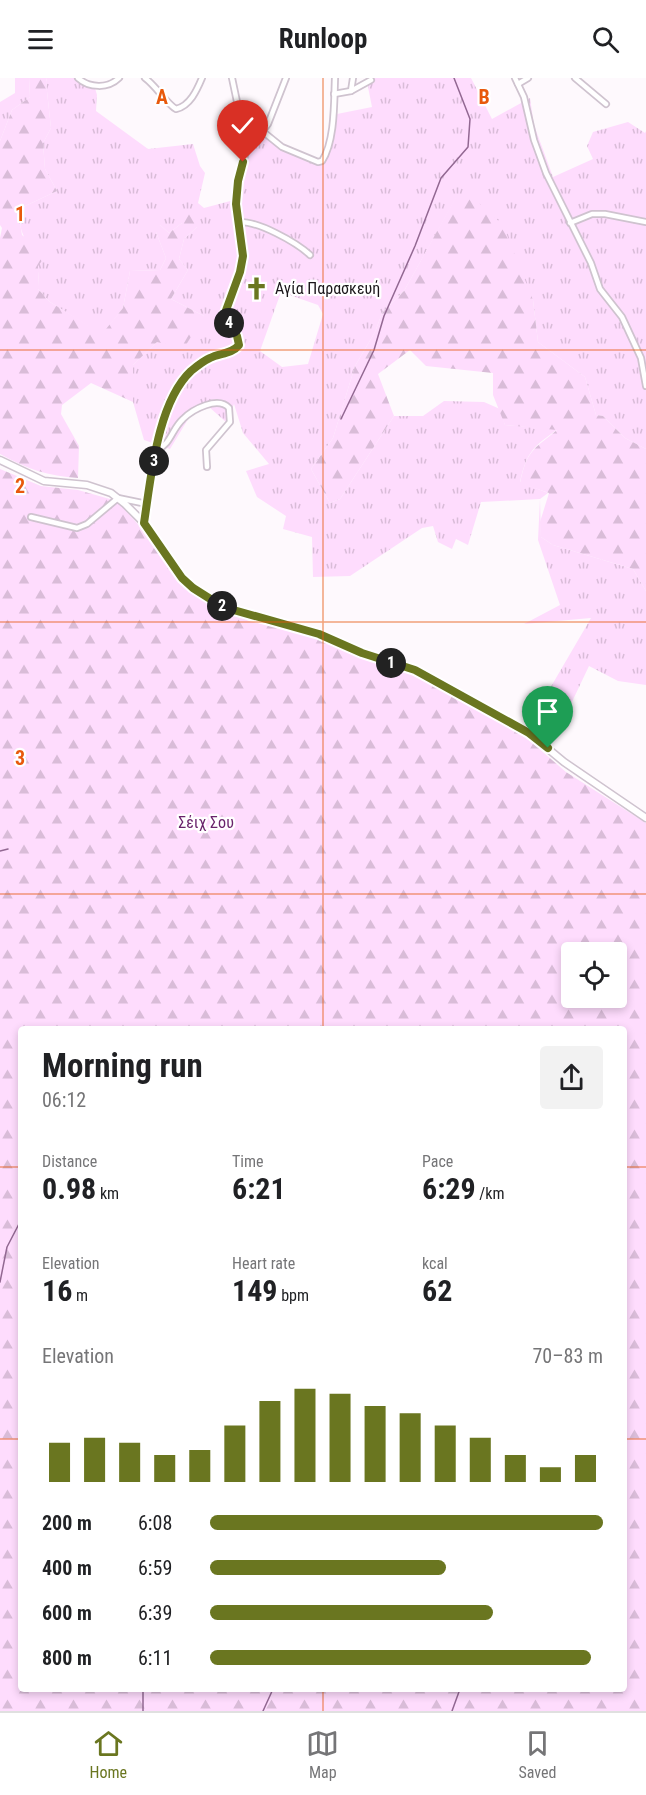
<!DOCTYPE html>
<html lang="en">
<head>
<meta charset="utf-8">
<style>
  :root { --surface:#fff; --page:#f2f2f2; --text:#202124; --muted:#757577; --line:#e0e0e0; --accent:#6a7620 }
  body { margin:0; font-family:"Roboto Condensed",sans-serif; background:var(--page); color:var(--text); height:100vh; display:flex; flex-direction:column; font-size:22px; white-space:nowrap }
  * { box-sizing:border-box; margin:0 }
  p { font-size:20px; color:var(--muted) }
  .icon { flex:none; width:33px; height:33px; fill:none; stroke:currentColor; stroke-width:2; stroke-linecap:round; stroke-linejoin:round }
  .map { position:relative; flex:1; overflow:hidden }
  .sheet { position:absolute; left:18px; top:948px; width:609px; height:666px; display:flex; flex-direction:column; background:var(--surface); border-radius:6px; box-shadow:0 3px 9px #0003 }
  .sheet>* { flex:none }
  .buttons { position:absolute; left:561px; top:864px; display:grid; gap:12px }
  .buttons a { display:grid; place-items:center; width:66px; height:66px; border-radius:6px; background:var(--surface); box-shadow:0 3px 9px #0003; font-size:30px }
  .pin { position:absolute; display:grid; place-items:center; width:51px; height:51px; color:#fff; margin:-62px -26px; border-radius:50% 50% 50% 0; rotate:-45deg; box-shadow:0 0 6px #0007 }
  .pin .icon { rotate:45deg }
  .km { position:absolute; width:30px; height:30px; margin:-15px; border-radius:50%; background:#222; color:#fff; font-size:16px; line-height:30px; text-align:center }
  .round { display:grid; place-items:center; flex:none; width:63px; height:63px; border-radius:6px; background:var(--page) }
  .summary { display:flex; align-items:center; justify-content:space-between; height:102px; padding:0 24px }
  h1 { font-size:33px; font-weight:700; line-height:45px }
  .figures { display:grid; grid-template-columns:repeat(3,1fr); gap:9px; height:102px; padding:6px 24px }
  .figures div { display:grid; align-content:center }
  .figures b { font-size:30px; font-weight:700 }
  .figures small { font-size:16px; font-weight:400 }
  .figures p { font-size:16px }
  .chart { height:168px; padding:12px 24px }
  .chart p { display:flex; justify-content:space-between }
  .chart svg { width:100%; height:108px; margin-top:6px; stroke:var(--accent); stroke-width:6 }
  ul { padding:0 24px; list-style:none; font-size:20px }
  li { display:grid; grid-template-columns:96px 72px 1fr; align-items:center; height:45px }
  li i { height:15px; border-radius:8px; background:var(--accent) }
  header { display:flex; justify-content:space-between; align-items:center; height:78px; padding:0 24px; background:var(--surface); font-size:27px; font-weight:700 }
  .tab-bar { display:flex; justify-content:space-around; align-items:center; height:84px; border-top:2px solid var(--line); background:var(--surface); font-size:16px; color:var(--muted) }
  .tab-bar a { display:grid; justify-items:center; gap:3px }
  .tab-bar .on { color:var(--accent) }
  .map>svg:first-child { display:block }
</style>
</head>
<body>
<header><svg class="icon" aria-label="menu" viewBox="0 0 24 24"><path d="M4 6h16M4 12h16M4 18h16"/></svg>Runloop<svg class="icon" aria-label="search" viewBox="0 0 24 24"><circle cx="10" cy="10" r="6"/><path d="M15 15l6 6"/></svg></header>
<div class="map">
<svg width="646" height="1633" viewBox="0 0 646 1633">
  <defs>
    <pattern id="grass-tufts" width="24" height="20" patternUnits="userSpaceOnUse" patternTransform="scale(1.5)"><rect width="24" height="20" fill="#fedcfd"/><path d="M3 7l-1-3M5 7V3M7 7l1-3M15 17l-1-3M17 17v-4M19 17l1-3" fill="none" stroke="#d9bcd8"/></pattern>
    <pattern id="forest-firs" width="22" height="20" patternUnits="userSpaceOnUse" patternTransform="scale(1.5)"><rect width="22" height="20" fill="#fedcfd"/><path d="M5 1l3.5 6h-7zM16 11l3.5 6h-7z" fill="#d9bcd8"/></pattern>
  </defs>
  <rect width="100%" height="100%" fill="#fef9fd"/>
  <g fill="url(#grass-tufts)" fill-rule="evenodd">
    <polygon points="15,0 29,0 30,19 12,32 0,63 0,24 15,15"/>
    <path d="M47,0H75L82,6L95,10L97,17L96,33L148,71L193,66L200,88L205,95L198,125L204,130L234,122L239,119L250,59L261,49L288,70L320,82L328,64L332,37L372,29L368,9L369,0H471L492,41L530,20L534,47L553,99L593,81L587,68L593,54L628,44L645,55L646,53V371L625,360L603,338L596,337L585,299L538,264L533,222L456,120L404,213L382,235L375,254L355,288L333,360L311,391L330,425L340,421L394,338H423L444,323L484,324L500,331L505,347L558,351C533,369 527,373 520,404L548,415L540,421L541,459L553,467L633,491L646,513V607L618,603L589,588L552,666L528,648L591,540L524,546L560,527L538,462L540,421L481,424L468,467L456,461L452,471L438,464L433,448L422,450L350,498L313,499L312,459L283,451L286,438L257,419L246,393L269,386L243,355L234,326L226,344L209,329L190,338L170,371L144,362L133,324V287L157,264L204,238L171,221L188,192L179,181L184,161L197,149L182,145L169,155L160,147L156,154L166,180L160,192L130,193L123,230L102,257L50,224L38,211C38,204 39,194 37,187C31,165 13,153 23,129L57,113L45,91L43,65L51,50L46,4ZM281,214L318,227L323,236L308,286L282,289L260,273Z"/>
  </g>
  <g fill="url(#forest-firs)" fill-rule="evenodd">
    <path d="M29,0H47L46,4L51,50L43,65L45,91L57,113L23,129L19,139L22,157L47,176L38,188V211L50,224L102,256L123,230L130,193L160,192L166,180L156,154V148L160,147L169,155L182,145L185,133L196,137L197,149L184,161L179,181L188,192L171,221L204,238L184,270L157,264L133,287V324L91,305L62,327L61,336L79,368L78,400C48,398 27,391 0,376V160L2,150L0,147V63L12,32L30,19Z"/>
    <path d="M469,116L503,147L533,222L538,264L585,299L596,337L603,338L625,360L646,371V513L633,491L553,467L541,459L540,444L549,415L520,405C527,372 533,372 557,352L505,347L493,317V295L426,288L410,272L378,296L394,338L340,421L330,425L311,391L333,360L355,288L375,254L382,235L404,213L456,119Z"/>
    <path d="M0,391L41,408L78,412L117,423L145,454L181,506L211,527L249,543L324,559L410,596L486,635L529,662L566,694L646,745V1633H0ZM572,874H616V920H572ZM21,951H624V1611H21Z"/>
  </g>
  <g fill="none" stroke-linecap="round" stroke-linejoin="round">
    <g stroke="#926892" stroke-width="1.5">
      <polyline points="341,341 374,272 384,238 415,168 441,100 468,69 470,41 454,0"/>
      <polyline points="0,773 8,771"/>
      <polyline points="0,1204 7,1169 21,1142"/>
      <polyline points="143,1633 143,1611"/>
      <polyline points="263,1633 273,1611"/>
      <polyline points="452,1633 460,1611"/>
    </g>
    <defs>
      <g id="minor">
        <path d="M78,0C89,10 108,11 119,0"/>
        <path d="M145,0C156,8 167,26 176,31C190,28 197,12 202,0"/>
        <polyline points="232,0 240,38 250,54"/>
        <polyline points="515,0 524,19 534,62 546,95 591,185 600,211 622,239 641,280 646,308"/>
        <polyline points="575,0 606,26"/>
        <polyline points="518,6 528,0"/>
        <polyline points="351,13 353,0"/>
        <polyline points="334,16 351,13 371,2"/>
        <path d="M261,52L282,69L318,84L322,83C335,63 334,25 335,0"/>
        <path d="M239,144C258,143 296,164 310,177"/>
        <polyline points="570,145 592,136 605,136 646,144"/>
        <path d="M156,373C172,365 171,352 183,341C193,331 218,318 229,330L230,344L206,372L207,389"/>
        <polyline points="31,439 77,450 87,446 118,420 147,426"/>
        <path d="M144,445C150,400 157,325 191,293C197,288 203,283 210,280C220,275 232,276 239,267L237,258L225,235V230L234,211L243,178L236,126L238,103L246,74L249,56L251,53L264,51L268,46L286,0"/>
      </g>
      <polyline id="tertiary" points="0,382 44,403 87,407 111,415 125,426 144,445 182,500 207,520 241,535 319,556 362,575 415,592 529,655 564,684 646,740"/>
    </defs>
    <use href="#minor" stroke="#cfc3cf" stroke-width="8"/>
    <use href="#tertiary" stroke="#cfc3cf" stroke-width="9"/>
    <use href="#minor" stroke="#fff" stroke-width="4.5"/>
    <use href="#tertiary" stroke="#fff" stroke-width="6"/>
  </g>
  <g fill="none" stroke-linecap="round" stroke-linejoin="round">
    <defs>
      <path id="route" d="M243,84L238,103L236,126L243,178L240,194L225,235L237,258L239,267C232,276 220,275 210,280C203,283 197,288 191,293C157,325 151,400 144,445L182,500L193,510L223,529L319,556L362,575L415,592L529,655L548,670"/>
    </defs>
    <use href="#route" stroke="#fff" stroke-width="12"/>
    <use href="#route" stroke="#6a7620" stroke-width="8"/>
  </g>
  <path fill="none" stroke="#e8590c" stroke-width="1.5" stroke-opacity="0.55" d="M323,0V951M0,272H646M0,544H646M0,816H646M0,1089H21M624,1089H646M0,1361H21M624,1361H646M323,1611V1633"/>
  <defs>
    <symbol id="church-bare" viewBox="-9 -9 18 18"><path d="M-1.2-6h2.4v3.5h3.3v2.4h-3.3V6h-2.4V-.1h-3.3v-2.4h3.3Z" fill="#6a7620" stroke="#fff" stroke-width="2.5" paint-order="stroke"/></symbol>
  </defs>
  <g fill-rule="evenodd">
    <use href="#church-bare" x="240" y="194" width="33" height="33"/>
  </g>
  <g text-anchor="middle" stroke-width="4.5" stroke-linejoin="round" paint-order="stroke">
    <g font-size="16" fill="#1a161a" stroke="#fff" text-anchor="start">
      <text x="275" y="216">Αγία Παρασκευή</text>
    </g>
    <g font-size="16" fill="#69236b" stroke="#fff">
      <text x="206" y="750">Σέιχ Σου</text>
    </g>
  </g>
  <g font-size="20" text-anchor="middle" font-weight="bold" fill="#e8590c" stroke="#fff" stroke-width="4.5" stroke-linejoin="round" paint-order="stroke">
    <text x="162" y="26">A</text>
    <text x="484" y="26">B</text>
    <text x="20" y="143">1</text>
    <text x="20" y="415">2</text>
    <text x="20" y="687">3</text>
  </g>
</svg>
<div class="buttons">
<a><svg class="icon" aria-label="locate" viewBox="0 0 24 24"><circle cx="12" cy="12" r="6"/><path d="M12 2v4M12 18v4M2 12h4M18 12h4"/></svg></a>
</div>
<div class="pin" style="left:548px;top:670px;background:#1e9e55"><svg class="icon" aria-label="arrive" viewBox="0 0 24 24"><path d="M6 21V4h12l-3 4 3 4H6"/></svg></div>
<div class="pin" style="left:243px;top:84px;background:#d93025"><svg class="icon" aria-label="check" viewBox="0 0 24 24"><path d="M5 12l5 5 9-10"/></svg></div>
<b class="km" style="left:391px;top:585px">1</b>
<b class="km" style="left:222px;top:528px">2</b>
<b class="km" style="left:154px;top:383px">3</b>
<b class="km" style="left:229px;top:245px">4</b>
<section class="sheet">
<div class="summary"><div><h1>Morning run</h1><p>06:12</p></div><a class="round"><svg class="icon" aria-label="share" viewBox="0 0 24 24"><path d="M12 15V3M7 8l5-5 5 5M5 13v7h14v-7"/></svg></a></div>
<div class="figures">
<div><p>Distance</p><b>0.98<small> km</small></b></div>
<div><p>Time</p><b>6:21</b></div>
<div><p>Pace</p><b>6:29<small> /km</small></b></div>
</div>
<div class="figures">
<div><p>Elevation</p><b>16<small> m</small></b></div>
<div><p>Heart rate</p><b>149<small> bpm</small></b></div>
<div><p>kcal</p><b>62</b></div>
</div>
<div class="chart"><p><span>Elevation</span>70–83 m</p>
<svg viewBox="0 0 160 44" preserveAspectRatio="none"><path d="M5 44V28M15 44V26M25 44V28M35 44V33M45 44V31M55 44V21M65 44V11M75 44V6M85 44V8M95 44V13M105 44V16M115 44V21M125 44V26M135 44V33M145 44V38M155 44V33"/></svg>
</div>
<ul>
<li><b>200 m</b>6:08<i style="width:100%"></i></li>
<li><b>400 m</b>6:59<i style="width:60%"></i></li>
<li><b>600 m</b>6:39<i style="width:72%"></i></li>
<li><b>800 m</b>6:11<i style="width:97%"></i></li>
</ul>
</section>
</div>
<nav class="tab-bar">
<a class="on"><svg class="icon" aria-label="home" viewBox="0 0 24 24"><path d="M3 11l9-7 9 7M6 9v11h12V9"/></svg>Home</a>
<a><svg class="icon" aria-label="map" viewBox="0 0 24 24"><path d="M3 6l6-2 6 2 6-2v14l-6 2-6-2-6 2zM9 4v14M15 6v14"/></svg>Map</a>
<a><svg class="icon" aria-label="saved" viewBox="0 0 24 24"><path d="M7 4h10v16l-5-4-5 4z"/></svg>Saved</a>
</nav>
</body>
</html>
